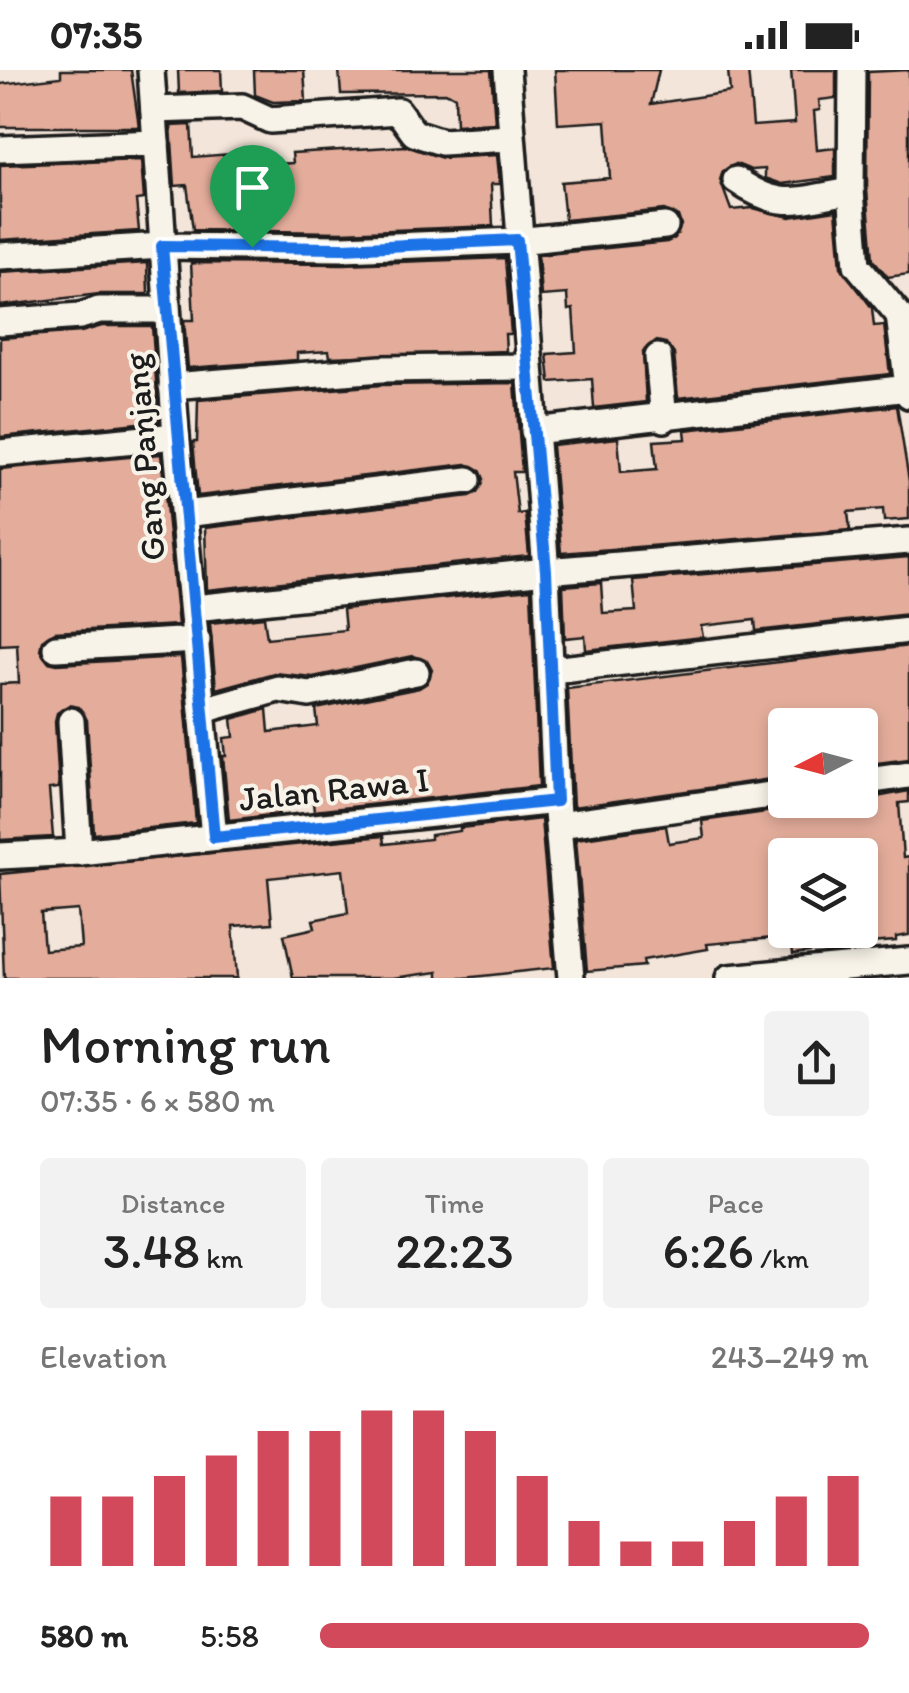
<!DOCTYPE html>
<html lang="en">
<head>
<meta charset="utf-8">
<style>
  :root { --surface:#fff; --page:#f2f2f2; --text:#222; --muted:#767676; --accent:#d1495b }
  body { margin:0; font-family:Itim,sans-serif; background:var(--page); color:var(--text); height:100vh; display:flex; flex-direction:column; font-size:38px; white-space:nowrap }
  * { box-sizing:border-box; margin:0 }
  p { font-size:32px; color:var(--muted) }
  .icon { flex:none; width:55px; height:55px; fill:none; stroke:currentColor; stroke-width:2; stroke-linecap:round; stroke-linejoin:round }
  .map { position:relative; height:908px; overflow:hidden }
  .panel { display:flex; flex-direction:column; background:var(--surface); flex:1 }
  .panel>* { flex:none }
  .needle { width:65px; rotate:264deg }
  .controls { position:absolute; left:768px; top:638px; display:grid; gap:20px }
  .controls a { display:grid; place-items:center; width:110px; height:110px; border-radius:10px; background:var(--surface); box-shadow:0 5px 15px #0003; font-size:50px }
  .pin { position:absolute; display:grid; place-items:center; width:85px; height:85px; color:#fff; margin:-102px -42px; border-radius:50% 50% 50% 0; rotate:-45deg; box-shadow:0 0 10px #0007 }
  .pin .icon { rotate:45deg }
  .round { display:grid; place-items:center; flex:none; width:105px; height:105px; border-radius:10px; background:var(--page) }
  .summary { display:flex; align-items:center; justify-content:space-between; height:170px; padding:0 40px }
  h1 { font-size:55px; font-weight:600; line-height:75px }
  .stats { display:grid; grid-template-columns:repeat(3,1fr); gap:15px; height:170px; padding:10px 40px }
  .stats div { display:grid; align-content:center; border-radius:10px; background:var(--page); text-align:center }
  .stats b { font-size:50px; font-weight:600 }
  .stats small { font-size:28px; font-weight:400 }
  .stats p { font-size:28px }
  .chart { height:280px; padding:20px 40px }
  .chart p { display:flex; justify-content:space-between }
  .chart svg { width:100%; height:180px; margin-top:10px; stroke:var(--accent); stroke-width:6 }
  ul { padding:0 40px; list-style:none; font-size:32px }
  li { display:grid; grid-template-columns:160px 120px 1fr; align-items:center; height:75px }
  li i { height:25px; border-radius:12px; background:var(--accent) }
  .status { display:flex; justify-content:space-between; align-items:center; height:70px; padding:0 50px; background:var(--surface); direction:ltr }
  .status svg { height:28px; fill:currentColor }
  .map>svg:first-child { display:block }
</style>
</head>
<body>
<div class="status"><b>07:35</b><svg viewBox="0 0 49 12"><path d="M0 12V9h3v3zM5 12V6h3v6zM10 12V3h3v9zM15 12V0h3v12zM26 1h20v11H26zM47 4h2v5h-2z"/></svg></div>
<div class="map">
<svg width="909" height="908" viewBox="0 0 909 908">
  <rect width="100%" height="100%" fill="#f3e5d9"/>
  <filter id="ink" filterUnits="userSpaceOnUse"><feTurbulence type="fractalNoise" baseFrequency=".01" numOctaves="2"/><feDisplacementMap in="SourceGraphic" scale="20" xChannelSelector="R" yChannelSelector="G"/><feConvolveMatrix kernelMatrix="1 2 1 2 8 2 1 2 1" color-interpolation-filters="sRGB"/></filter>
  <g filter="url(#ink)">
    <g fill="#e4ad9b" stroke="#1c1c1c" stroke-width="2.5" fill-rule="evenodd">
      <polygon points="61,0 131,0 139,57 0,57 0,14 61,7"/>
      <polygon points="178,0 221,0 222,21 179,23"/>
      <polygon points="254,0 304,0 306,31 273,32 255,25"/>
      <polygon points="339,0 491,0 495,53 456,55 455,27 448,23 341,24"/>
      <polygon points="555,0 659,0 651,34 730,22 728,0 748,0 753,56 795,53 791,0 836,0 836,28 819,30 820,40 814,41 817,80 835,78 835,107 782,114 765,108 765,99 751,100 736,94 723,101 720,110 731,140 753,138 790,147 836,140 841,197 872,238 874,256 884,255 890,304 678,328 674,284 666,273 657,271 643,281 646,332 594,338 592,309 550,312 547,284 576,282 573,239 568,240 567,224 541,226 538,185 667,172 675,168 681,155 678,146 664,140 565,150 561,112 610,108 606,51 558,54"/>
      <polygon points="909,0 909,204 888,207 873,189 867,120 868,2"/>
      <polygon points="191,55 193,87 257,82 257,95 293,93 292,83 406,76 442,88 497,85 500,114 491,114 493,156 343,162 193,160 187,115 175,116 171,56"/>
      <polygon points="141,90 144,129 136,130 139,161 0,170 0,95"/>
      <polygon points="505,188 511,264 505,264 506,281 330,287 329,281 297,283 297,290 188,298 184,250 194,250 191,193 344,194"/>
      <polygon points="147,193 148,224 99,224 0,236 0,202"/>
      <polygon points="102,256 152,256 159,351 0,367 0,268 81,262"/>
      <polygon points="515,313 522,402 513,402 518,444 525,443 529,486 207,520 205,458 470,426 478,422 484,409 480,400 466,394 198,426 193,372 197,372 198,330 382,315"/>
      <polygon points="897,336 909,411 909,449 884,451 883,439 848,442 850,460 561,483 552,375 618,368 621,402 657,399 654,371 686,369 685,360"/>
      <polygon points="161,384 178,555 55,562 42,570 40,580 48,592 57,594 181,587 196,753 94,764 87,650 79,637 69,635 57,643 55,651 59,718 49,719 53,767 0,770 0,614 19,613 17,574 0,575 0,399"/>
      <polygon points="909,487 909,544 756,561 755,550 701,556 703,567 586,580 585,566 565,568 563,516 601,513 603,543 636,541 633,510"/>
      <polygon points="531,519 539,716 314,741 312,724 277,728 279,744 229,750 223,686 226,686 224,668 234,667 232,649 267,639 269,662 318,656 316,639 419,618 427,613 432,600 427,591 413,586 313,607 274,603 216,619 210,553 264,547 267,568 345,560 343,539"/>
      <polygon points="909,576 909,689 861,695 860,655 785,655 785,707 573,737 567,618"/>
      <polygon points="909,721 909,732 899,733 903,788 909,787 909,865 896,867 896,871 825,876 825,880 793,884 790,860 860,860 860,785 782,785 785,805 778,806 786,867 707,874 708,879 643,890 644,896 587,901 576,769 666,756 669,773 704,768 702,751 787,739 800,730 860,730"/>
      <path d="M541,749L554,898L464,908H438V902L393,908H293L284,865L315,858L313,850L348,843L343,800L268,808L272,853L233,856L237,908H4L0,804L383,766L384,774L430,769V765L460,761V758ZM78,840L81,877L44,880L41,843Z"/>
    </g>
    <g fill="none" stroke-linecap="round" stroke-linejoin="round">
      <defs>
        <g id="minor">
          <polyline points="151,0 176,366 214,767"/>
          <polyline points="507,0 546,501 556,731 571,908"/>
          <polyline points="852,0 851,121 857,195 899,245 909,325"/>
          <polyline points="154,40 242,37 270,50 398,41 414,63 442,72 510,68"/>
          <polyline points="0,79 156,73"/>
          <path d="M736,110C782,142 799,129 851,121"/>
          <polyline points="0,186 162,176 343,178 517,171 665,156"/>
          <polyline points="0,252 80,246 99,240 166,240"/>
          <polyline points="658,287 664,349"/>
          <polyline points="172,316 381,299 528,297"/>
          <polyline points="534,361 908,318"/>
          <polyline points="0,383 176,366"/>
          <polyline points="184,444 468,410"/>
          <polyline points="194,538 546,501 909,471"/>
          <polyline points="56,578 197,570"/>
          <polyline points="552,600 909,560"/>
          <polyline points="203,640 278,619 309,624 416,602"/>
          <polyline points="71,651 79,782"/>
          <polyline points="860,712 909,705"/>
          <polyline points="559,755 785,723"/>
          <polyline points="0,786 79,782 556,731"/>
          <polyline points="729,908 909,891"/>
        </g>
      </defs>
      <use href="#minor" stroke="#1c1c1c" stroke-width="32"/>
      <use href="#minor" stroke="#f7f3e8" stroke-width="25"/>
    </g>
  </g>
  <g fill="none" stroke-linecap="round" stroke-linejoin="round" filter="url(#ink)">
    <defs>
      <polygon id="route" points="517,170 546,501 556,731 214,767 162,176 343,178"/>
    </defs>
    <use href="#route" stroke="#fff" stroke-width="20"/>
    <use href="#route" stroke="#1a73e8" stroke-width="12"/>
  </g>
  <g text-anchor="middle" stroke-width="8" stroke-linejoin="round" paint-order="stroke">
    <g font-size="35" fill="#1c1c1c" stroke="#f7f3e8">
      <text transform="translate(144 387) rotate(-95)" y="12">Gang Panjang</text>
      <text transform="translate(334 719) rotate(-6)" y="12">Jalan Rawa I</text>
    </g>
  </g>
</svg>
<div class="controls">
<a><svg class="needle" viewBox="-14 -14 28 28"><path d="M0-13l5 13h-10z" fill="#e53935"/><path d="M0 13l5-13h-10z" fill="#767676"/></svg></a>
<a><svg class="icon" aria-label="layers" viewBox="0 0 24 24"><path d="M12 4l9 5-9 5-9-5zM3 14l9 5 9-5"/></svg></a>
</div>
<div class="pin" style="left:252px;top:177px;background:#1e9e55"><svg class="icon" aria-label="arrive" viewBox="0 0 24 24"><path d="M6 21V4h12l-3 4 3 4H6"/></svg></div>
</div>
<section class="panel">
<div class="summary"><div><h1>Morning run</h1><p>07:35 · 6 × 580 m</p></div><a class="round"><svg class="icon" aria-label="share" viewBox="0 0 24 24"><path d="M12 15V3M7 8l5-5 5 5M5 13v7h14v-7"/></svg></a></div>
<div class="stats">
<div><p>Distance</p><b>3.48<small> km</small></b></div>
<div><p>Time</p><b>22:23</b></div>
<div><p>Pace</p><b>6:26<small> /km</small></b></div>
</div>
<div class="chart"><p><span>Elevation</span>243–249 m</p>
<svg viewBox="0 0 160 44" preserveAspectRatio="none"><path d="M5 44V27M15 44V27M25 44V22M35 44V17M45 44V11M55 44V11M65 44V6M75 44V6M85 44V11M95 44V22M105 44V33M115 44V38M125 44V38M135 44V33M145 44V27M155 44V22"/></svg>
</div>
<ul>
<li><b>580 m</b>5:58<i style="width:100%"></i></li>
</ul>
</section>
</body>
</html>
